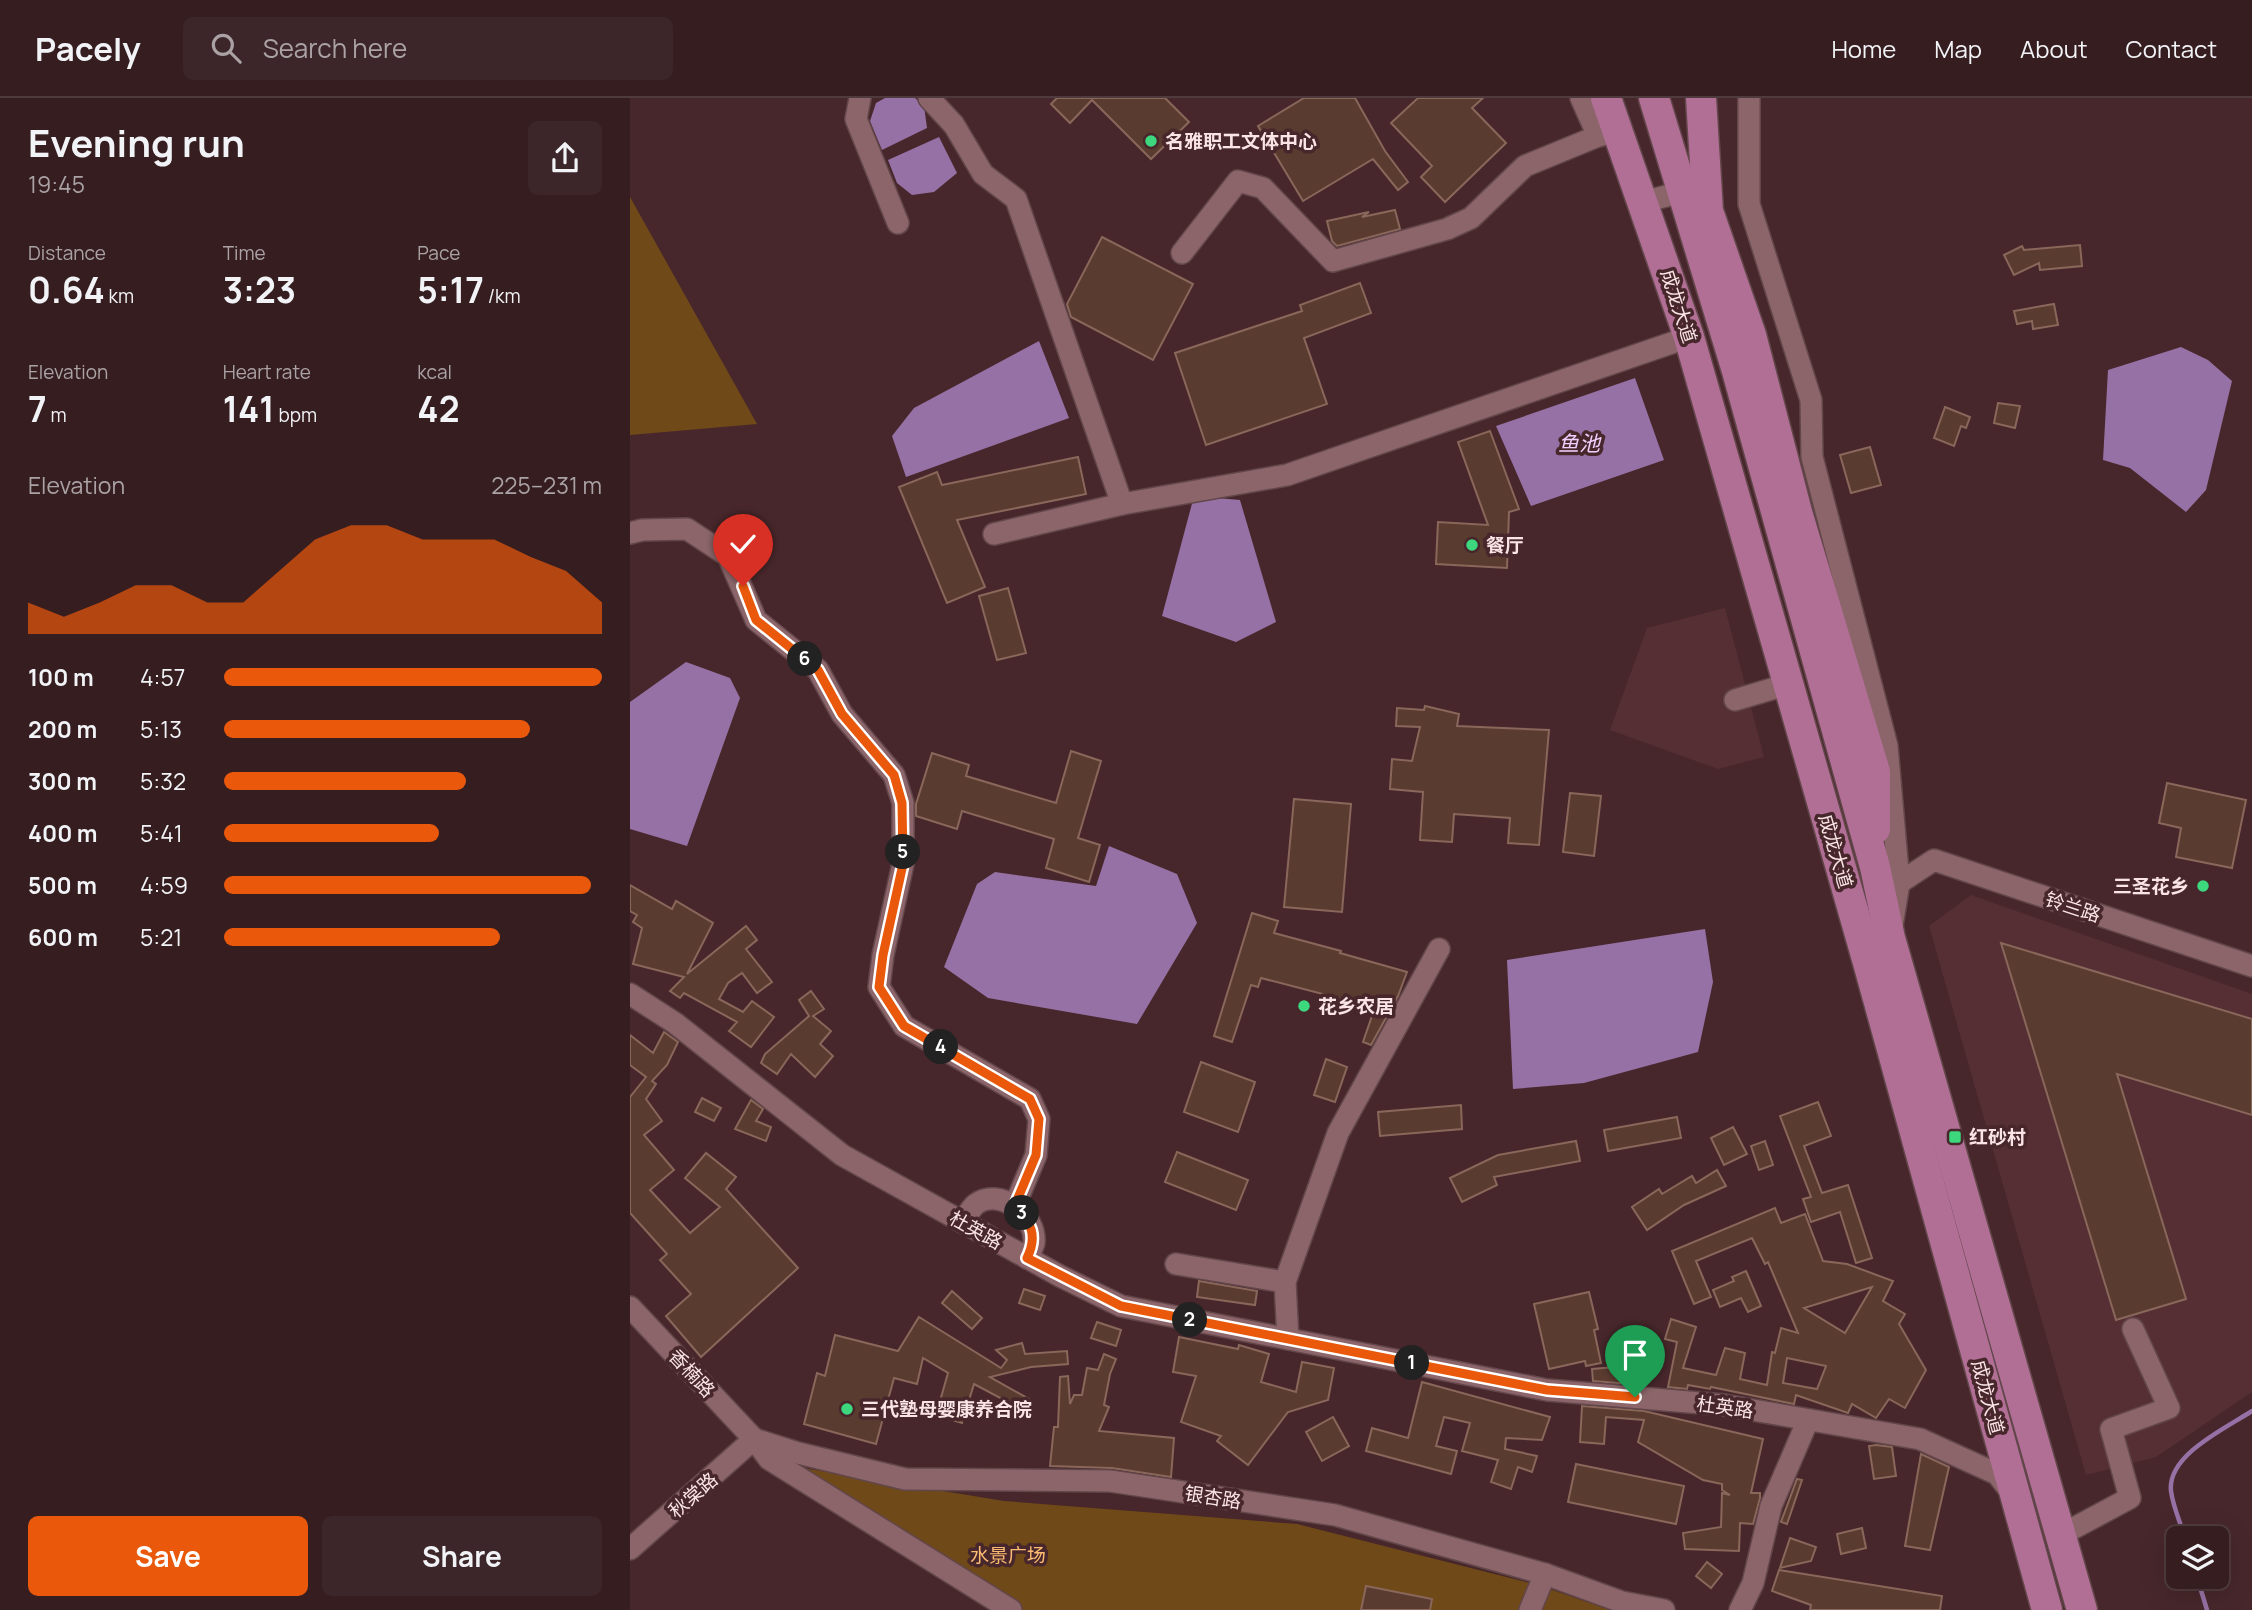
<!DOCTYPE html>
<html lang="en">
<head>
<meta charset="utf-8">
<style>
  :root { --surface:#351d20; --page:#3d2629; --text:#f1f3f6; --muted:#aaa2a5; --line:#4f3b3e; --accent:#ea580c }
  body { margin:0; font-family:Manrope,"Noto Sans SC",sans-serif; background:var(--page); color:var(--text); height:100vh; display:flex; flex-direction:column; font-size:26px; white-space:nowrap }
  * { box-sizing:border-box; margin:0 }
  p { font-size:23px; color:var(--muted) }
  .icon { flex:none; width:38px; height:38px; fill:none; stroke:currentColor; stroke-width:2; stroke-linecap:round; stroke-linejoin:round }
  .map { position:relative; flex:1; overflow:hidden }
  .drawer { display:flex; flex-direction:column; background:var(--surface); width:630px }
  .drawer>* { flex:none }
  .tools { position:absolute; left:1536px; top:1428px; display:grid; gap:14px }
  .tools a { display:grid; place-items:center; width:63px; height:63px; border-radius:10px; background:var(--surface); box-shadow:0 7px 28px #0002,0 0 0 2px var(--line); font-size:35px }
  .pin { position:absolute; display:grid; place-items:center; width:60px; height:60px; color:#fff; margin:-72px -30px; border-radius:50% 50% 50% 0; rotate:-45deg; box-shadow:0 0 7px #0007 }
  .pin .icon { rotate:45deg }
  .km { position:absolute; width:35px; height:35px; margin:-18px; border-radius:50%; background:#222; color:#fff; font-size:19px; line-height:35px; text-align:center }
  .round { display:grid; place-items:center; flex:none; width:74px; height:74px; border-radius:10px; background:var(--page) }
  .summary { display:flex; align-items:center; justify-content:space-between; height:119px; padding:0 28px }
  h1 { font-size:38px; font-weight:700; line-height:52px }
  .metrics { display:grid; grid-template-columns:repeat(3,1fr); gap:10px; height:119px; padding:7px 28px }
  .metrics div { display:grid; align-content:center }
  .metrics b { font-size:35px; font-weight:700 }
  .metrics small { font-size:19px; font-weight:400 }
  .metrics p { font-size:19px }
  .chart { height:196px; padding:14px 28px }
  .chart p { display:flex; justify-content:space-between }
  .chart svg { width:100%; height:126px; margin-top:7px; fill:var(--accent); opacity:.7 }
  .action { display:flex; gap:14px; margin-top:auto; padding:14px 28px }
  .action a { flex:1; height:80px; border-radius:10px; background:var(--accent); color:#fff; font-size:28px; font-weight:700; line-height:80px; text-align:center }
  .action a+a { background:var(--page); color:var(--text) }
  ul { padding:0 28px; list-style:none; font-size:23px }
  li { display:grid; grid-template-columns:112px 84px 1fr; align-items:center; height:52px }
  li i { height:18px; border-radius:9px; background:var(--accent) }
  header { display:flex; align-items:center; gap:42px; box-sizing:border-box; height:98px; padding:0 35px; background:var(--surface); border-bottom:2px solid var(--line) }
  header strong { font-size:33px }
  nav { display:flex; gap:38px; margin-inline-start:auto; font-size:24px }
  .search { width:490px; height:63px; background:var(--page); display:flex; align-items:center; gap:18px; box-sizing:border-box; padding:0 24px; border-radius:10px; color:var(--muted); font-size:26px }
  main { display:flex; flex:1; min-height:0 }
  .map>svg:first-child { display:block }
</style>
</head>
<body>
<header>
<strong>Pacely</strong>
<div class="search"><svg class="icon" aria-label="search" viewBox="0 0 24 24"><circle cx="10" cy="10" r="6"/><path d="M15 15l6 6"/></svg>Search here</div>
<nav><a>Home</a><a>Map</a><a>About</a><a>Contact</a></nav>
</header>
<main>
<section class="drawer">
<div class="summary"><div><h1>Evening run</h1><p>19:45</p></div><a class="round"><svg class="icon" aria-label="share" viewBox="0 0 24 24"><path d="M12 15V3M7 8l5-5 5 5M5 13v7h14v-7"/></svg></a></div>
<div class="metrics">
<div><p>Distance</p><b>0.64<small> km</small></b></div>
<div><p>Time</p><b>3:23</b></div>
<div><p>Pace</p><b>5:17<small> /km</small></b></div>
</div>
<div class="metrics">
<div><p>Elevation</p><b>7<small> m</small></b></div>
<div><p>Heart rate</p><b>141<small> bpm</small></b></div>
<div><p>kcal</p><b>42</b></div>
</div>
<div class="chart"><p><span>Elevation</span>225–231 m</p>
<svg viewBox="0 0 160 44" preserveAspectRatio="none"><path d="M0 44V33L10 38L20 33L30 27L40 27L50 33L60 33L70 22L80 11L90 6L100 6L110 11L120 11L130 11L140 17L150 22L160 33V44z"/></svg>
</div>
<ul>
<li><b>100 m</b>4:57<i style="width:100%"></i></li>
<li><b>200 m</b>5:13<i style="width:81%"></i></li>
<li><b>300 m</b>5:32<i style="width:64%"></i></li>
<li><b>400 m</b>5:41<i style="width:57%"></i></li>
<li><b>500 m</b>4:59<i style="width:97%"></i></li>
<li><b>600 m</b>5:21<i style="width:73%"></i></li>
</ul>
<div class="action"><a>Save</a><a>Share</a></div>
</section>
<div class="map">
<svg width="1622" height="1512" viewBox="0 0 1622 1512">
  <rect width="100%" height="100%" fill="#47272b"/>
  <g fill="#562f34">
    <polygon points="1095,510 1134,659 1088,671 980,632 1017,530"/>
    <polygon points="1341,797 1622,896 1622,1294 1526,1359 1456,1377 1299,828"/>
  </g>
  <g fill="#704919">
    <polygon points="0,99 127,326 0,337"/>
    <polygon points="150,1358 179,1371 374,1403 667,1426 908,1487 980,1512 363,1512"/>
  </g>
  <g fill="#9671a5">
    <polygon points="255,0 285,0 294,8 297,30 252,52 240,23 246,5"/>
    <polygon points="309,39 327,75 304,94 282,97 267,85 258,62"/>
    <polygon points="409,243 439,320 276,379 262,338 284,310"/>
    <polygon points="1551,249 1578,262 1602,283 1576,392 1556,414 1500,370 1473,362 1478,272"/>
    <polygon points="1005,280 1034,362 901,408 866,328"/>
    <polygon points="564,398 610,402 646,524 606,544 532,518"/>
    <polygon points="56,564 100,580 110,600 57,748 0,731 0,604"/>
    <polygon points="479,748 547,776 567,825 507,926 358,900 314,869 347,786 365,774 466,788"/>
    <polygon points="1075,831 1083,884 1068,954 954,985 883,991 877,862"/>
  </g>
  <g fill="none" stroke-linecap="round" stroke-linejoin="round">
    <g stroke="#9671a5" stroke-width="4.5">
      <path d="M1555,1440C1551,1426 1543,1409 1541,1393C1537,1357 1596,1330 1622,1313"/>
      <polyline points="1567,1479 1577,1512"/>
    </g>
  </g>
  <g fill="#5a3b30" stroke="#89675a" stroke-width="2" fill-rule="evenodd">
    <polygon points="427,0 535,0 559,24 521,61 462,2 440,25 421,6"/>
    <polygon points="674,0 725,0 755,53 778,84 768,92 743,61 673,103 628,28"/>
    <polygon points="788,0 853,0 842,10 876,45 815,104 791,79 802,68 761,25"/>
    <polygon points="765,112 770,131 707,148 702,143 697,123 739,114 732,119"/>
    <polygon points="472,139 563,186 523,262 441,219 437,206"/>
    <polygon points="1450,147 1452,168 1410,172 1409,165 1384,177 1374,157 1392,148 1394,152"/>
    <polygon points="730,185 741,215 674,240 697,306 576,347 545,255 672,213 670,207"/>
    <polygon points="1424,206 1428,227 1403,231 1402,223 1387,226 1384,213"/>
    <polygon points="1368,305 1390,308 1385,330 1364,325"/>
    <polygon points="1315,309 1340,319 1336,330 1331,328 1324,348 1304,340"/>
    <polygon points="860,333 889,411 879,414 877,470 806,466 808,424 858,427 828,344"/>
    <polygon points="1240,349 1251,387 1221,395 1210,357"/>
    <polygon points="448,359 456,396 327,422 355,489 317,505 269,389 307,374 312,387"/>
    <polygon points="378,490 396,555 367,562 349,498"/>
    <polygon points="795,608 829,616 827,628 919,632 909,747 878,745 880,720 824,716 822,744 790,742 793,694 760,691 762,661 782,663 790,629 766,628 767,610 794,612"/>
    <polygon points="441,653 471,663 448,740 470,747 459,784 416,770 424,741 332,713 327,731 286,718 286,706 302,655 339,667 336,678 426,705"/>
    <polygon points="1537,685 1616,702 1602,770 1546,759 1551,730 1529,725"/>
    <polygon points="940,695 971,698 964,758 933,754"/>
    <polygon points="664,701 721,706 712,814 654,809"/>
    <polygon points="0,787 42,811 46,803 83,825 57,876 116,828 127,842 116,851 142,884 127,895 112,875 98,885 89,901 113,914 122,903 144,919 121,949 99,933 107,924 54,895 50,900 40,893 54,879 3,866 12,830 3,824 7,817 0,813"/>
    <polygon points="622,815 648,823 644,835 711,853 710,855 777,874 768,898 741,947 733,944 743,915 711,907 712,901 631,880 628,889 621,887 602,944 584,938"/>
    <polygon points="1371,845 1622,921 1622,1017 1487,976 1556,1201 1486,1222"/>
    <polygon points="181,893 194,911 183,918 201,933 190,946 203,958 185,979 161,956 147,976 131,965 135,956 179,918 169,902"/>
    <polygon points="34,934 48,944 37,967 22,983 26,986 16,1001 32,1023 14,1037 44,1072 20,1092 60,1135 90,1109 55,1080 76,1055 106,1079 96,1091 168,1170 71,1259 36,1218 61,1196 30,1162 37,1156 0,1115 0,999 16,979 0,967 0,937 23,955"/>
    <polygon points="696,961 717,969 705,1004 684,997"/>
    <polygon points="571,964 625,984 608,1034 554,1014"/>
    <polygon points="72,1000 91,1010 84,1023 65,1014"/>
    <polygon points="121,1002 133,1011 126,1023 141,1029 136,1043 105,1031"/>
    <polygon points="1188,1004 1201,1038 1174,1048 1192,1095 1218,1087 1242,1160 1226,1165 1210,1114 1181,1124 1173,1101 1181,1099 1150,1018"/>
    <polygon points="831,1007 832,1031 750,1038 748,1014"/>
    <polygon points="1047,1019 1051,1040 978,1053 974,1032"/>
    <polygon points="1103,1029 1117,1056 1094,1067 1081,1040"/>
    <polygon points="946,1043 950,1063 864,1079 867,1087 832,1104 820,1080 868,1057"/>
    <polygon points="1135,1043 1143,1067 1129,1072 1121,1048"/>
    <polygon points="547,1054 618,1082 606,1112 535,1084"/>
    <polygon points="1087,1072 1096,1088 1054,1107 1017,1132 1002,1109 1029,1091 1032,1096 1062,1078 1066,1085"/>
    <path d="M1145,1110L1151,1125L1175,1116L1193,1163L1217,1166L1263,1183L1253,1203L1275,1216L1269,1226L1296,1272L1275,1310L1259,1301L1246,1320L1222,1306L1218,1315L1166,1297L1164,1306L1081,1289L1080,1291L1058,1287L1057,1291L1038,1289L1047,1244L1035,1241L1041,1221L1066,1229L1053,1270L1086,1277L1095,1250L1115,1255L1110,1281L1137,1287L1142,1254L1145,1255L1151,1230L1168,1235L1138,1164L1135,1166L1122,1140L1066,1163L1081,1199L1064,1206L1042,1153ZM1242,1189L1215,1235L1174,1210ZM1157,1260L1196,1268L1187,1291L1153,1285Z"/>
    <polygon points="1116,1173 1131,1208 1118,1214 1111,1200 1090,1209 1083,1192 1104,1183 1102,1179"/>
    <polygon points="569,1183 627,1193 625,1207 567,1199"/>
    <polygon points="394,1191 415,1198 410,1212 389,1205"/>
    <polygon points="322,1193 352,1220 342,1231 312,1205"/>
    <polygon points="959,1194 968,1231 964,1232 971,1265 956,1268 955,1263 919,1271 904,1206"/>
    <polygon points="289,1219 371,1270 377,1262 366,1252 392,1245 395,1256 437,1253 438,1266 401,1269 360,1279 399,1301 393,1312 344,1286 332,1325 306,1317 318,1275 293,1260 287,1286 264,1280 246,1346 174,1326 187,1275 195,1278 205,1237 268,1253"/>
    <polygon points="467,1224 491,1232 486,1248 461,1240"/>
    <polygon points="549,1239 608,1251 609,1247 639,1256 631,1284 666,1294 672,1264 704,1270 698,1302 658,1314 618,1367 587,1343 591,1338 551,1324 566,1278 543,1274"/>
    <polygon points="474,1256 486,1261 480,1276 474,1307 479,1309 469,1333 544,1340 541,1379 482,1370 420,1368 424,1329 428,1329 430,1279 438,1278 440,1306 444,1297 452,1297 457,1270 468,1272"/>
    <polygon points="998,1268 999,1286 963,1283 962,1271"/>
    <polygon points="792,1284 920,1319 912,1342 876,1340 875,1351 907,1358 902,1374 888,1369 881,1391 861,1384 868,1362 832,1353 840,1325 814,1319 806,1348 827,1353 821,1376 736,1353 742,1330 778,1340"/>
    <polygon points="952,1308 1014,1313 1133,1341 1121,1395 1130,1395 1130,1400 1123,1426 1110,1425 1109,1453 1055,1451 1053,1435 1091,1429 1092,1395 1100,1397 1092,1392 1092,1386 1073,1382 1008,1344 1014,1322 976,1319 974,1346 950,1344"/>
    <polygon points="703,1319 719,1348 692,1363 676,1334"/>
    <polygon points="1246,1347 1262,1349 1266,1378 1244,1381 1239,1348"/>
    <polygon points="1291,1356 1319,1369 1300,1452 1275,1448"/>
    <polygon points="946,1366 1054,1388 1046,1426 938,1404"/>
    <polygon points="1167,1381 1172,1382 1157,1426 1151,1424"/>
    <polygon points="1232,1430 1236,1450 1211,1456 1207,1436"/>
    <polygon points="1160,1440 1186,1449 1181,1463 1150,1470"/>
    <polygon points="1077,1464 1092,1476 1081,1490 1066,1478"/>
    <polygon points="1149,1472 1312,1498 1310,1512 1180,1512 1181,1507 1142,1493"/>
    <polygon points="736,1488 802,1501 800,1512 731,1512"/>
  </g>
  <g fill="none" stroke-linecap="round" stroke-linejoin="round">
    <defs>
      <g id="minor">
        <polyline points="230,0 226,21 268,125"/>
        <polyline points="299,0 324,27 353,76 386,101 492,406 657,377 1059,239"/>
        <polyline points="951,0 968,38"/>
        <polyline points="1119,0 1119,106 1181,302 1182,359 1257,648 1269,785 1262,828"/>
        <polyline points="1014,104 1051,94"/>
        <polyline points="552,155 608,83 633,90 703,163 817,131 841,120 895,68 968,38 988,33"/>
        <polyline points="0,435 12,432 57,431 98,458 126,522 188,572 212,616 264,677 273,705 273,766 253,857 249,889 274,928 400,1001 409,1021 406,1057 385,1107"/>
        <polyline points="364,436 492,406"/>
        <polyline points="1105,602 1158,586"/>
        <polyline points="1269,785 1304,762 1622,868"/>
        <polyline points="0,896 45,925 212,1057 430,1178 491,1208 917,1292 1094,1307 1290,1341 1367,1376 1381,1394"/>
        <path d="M332,1124C336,1119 341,1110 346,1106C370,1089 407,1117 404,1145C403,1150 399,1155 397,1160"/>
        <polyline points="546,1166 655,1184"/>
        <polyline points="0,1209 124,1341 139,1361 381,1512"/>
        <polyline points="658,1241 655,1184 708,1035 809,851"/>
        <polyline points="124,1341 168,1355 275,1381 480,1383 705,1417 915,1476 992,1504 1034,1512"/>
        <polyline points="1429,1438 1500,1400 1481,1331 1539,1310 1503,1231"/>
        <polyline points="0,1451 124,1341"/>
        <polyline points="900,1512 915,1476"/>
        <polyline points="1110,1512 1123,1485 1141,1408 1178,1322"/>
      </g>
      <g id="highway">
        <polyline points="976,0 1059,239 1239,868 1417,1512"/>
        <polyline points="1024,0 1107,273 1245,769 1260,840 1452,1512"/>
        <polyline points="1071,0 1078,113 1121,237 1167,414 1245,674 1245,731"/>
      </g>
    </defs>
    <use href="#minor" stroke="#62464a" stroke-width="24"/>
    <use href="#highway" stroke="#62464a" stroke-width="33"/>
    <use href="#minor" stroke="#8b6569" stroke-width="21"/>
    <use href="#highway" stroke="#b16f96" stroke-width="30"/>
  </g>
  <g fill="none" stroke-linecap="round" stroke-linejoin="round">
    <defs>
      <path id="route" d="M113,488L126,522L188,572L212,616L264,677L272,705L273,766L253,857L249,889L274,928L400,1001L409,1021L406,1057L385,1107C401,1124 408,1138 397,1160L491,1208L917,1292L1005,1299"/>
    </defs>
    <use href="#route" stroke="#fff" stroke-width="14"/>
    <use href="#route" stroke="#ea580c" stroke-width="9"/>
  </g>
  <g fill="#3dd77e" stroke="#47272b" stroke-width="2.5">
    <circle cx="521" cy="43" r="7"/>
    <circle cx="842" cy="447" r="7"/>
    <circle cx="1573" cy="788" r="7"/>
    <circle cx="674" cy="908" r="7"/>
    <rect x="1318" y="1032" width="14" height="14" rx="3.5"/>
    <circle cx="217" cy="1311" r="7"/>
  </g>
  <g text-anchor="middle" stroke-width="7" stroke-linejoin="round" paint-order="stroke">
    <g font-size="19" font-weight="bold" fill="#fae4e5" stroke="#47272b" text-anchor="start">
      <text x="535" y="50">名雅职工文体中心</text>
      <text x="856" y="454">餐厅</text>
      <text x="1559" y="795" text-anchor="end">三圣花乡</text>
      <text x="688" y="915">花乡农居</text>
      <text x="1339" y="1046">红砂村</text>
      <text x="231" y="1318">三代塾母婴康养合院</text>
    </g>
    <g font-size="19" fill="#fae4e5" stroke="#47272b">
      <text transform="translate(1049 208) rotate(72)" y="7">成龙大道</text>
      <text transform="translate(1206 753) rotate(74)" y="7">成龙大道</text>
      <text transform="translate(1443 809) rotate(18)" y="7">铃兰路</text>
      <text transform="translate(346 1132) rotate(29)" y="7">杜英路</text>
      <text transform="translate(62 1275) rotate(47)" y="7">香楠路</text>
      <text transform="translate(1358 1299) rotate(75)" y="7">成龙大道</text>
      <text transform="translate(1095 1309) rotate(8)" y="7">杜英路</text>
      <text transform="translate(63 1397) rotate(-41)" y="7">秋棠路</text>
      <text transform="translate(583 1399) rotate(9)" y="7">银杏路</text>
    </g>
    <g font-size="19" fill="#fdbc73" stroke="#47272b">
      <text x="378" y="1464">水景广场</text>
    </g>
    <g font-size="21" font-style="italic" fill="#efcffc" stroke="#47272b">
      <text x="949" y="353">鱼池</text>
    </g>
  </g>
</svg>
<div class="tools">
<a><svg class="icon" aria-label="layers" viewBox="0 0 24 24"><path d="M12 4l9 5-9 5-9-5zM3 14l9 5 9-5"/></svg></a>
</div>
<div class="pin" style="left:1005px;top:1299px;background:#1e9e55"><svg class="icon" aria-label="arrive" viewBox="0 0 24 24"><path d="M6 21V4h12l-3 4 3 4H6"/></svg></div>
<div class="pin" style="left:113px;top:488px;background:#d93025"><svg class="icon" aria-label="check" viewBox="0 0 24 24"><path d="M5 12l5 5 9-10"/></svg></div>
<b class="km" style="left:782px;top:1265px">1</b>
<b class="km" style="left:560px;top:1222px">2</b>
<b class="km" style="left:392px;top:1115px">3</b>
<b class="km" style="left:311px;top:949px">4</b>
<b class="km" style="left:273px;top:754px">5</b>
<b class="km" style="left:175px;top:561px">6</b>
</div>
</main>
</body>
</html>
